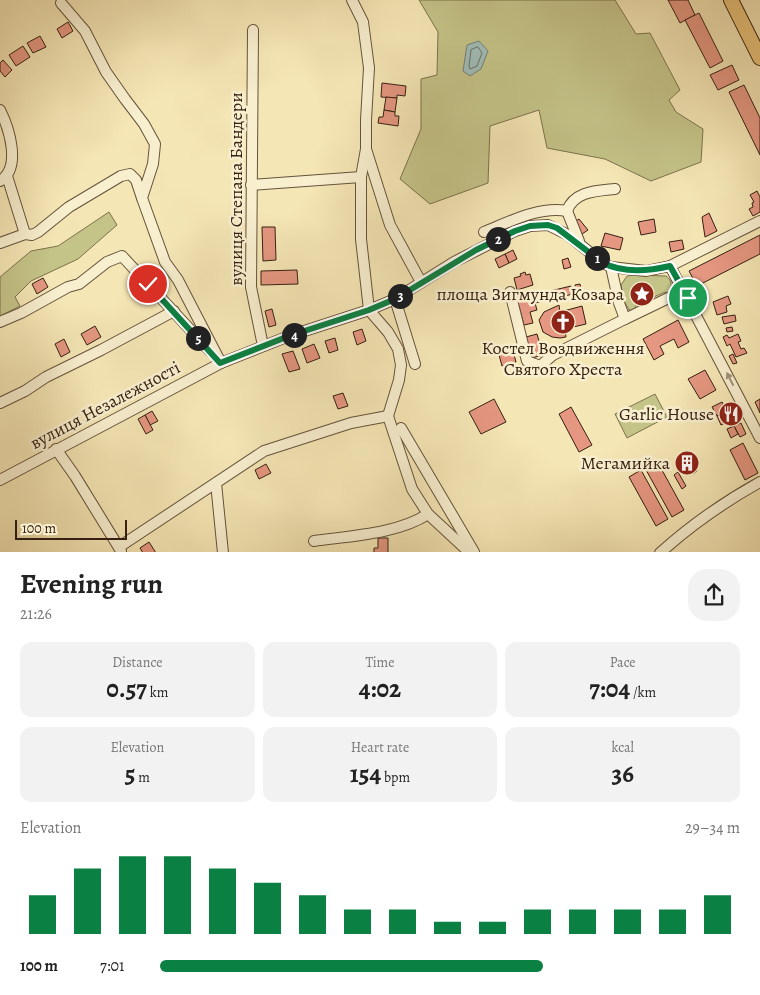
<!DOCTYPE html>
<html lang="en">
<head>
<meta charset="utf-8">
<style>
  :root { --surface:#fff; --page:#f2f2f2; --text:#222; --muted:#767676; --accent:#0b8043 }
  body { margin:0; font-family:Alegreya,serif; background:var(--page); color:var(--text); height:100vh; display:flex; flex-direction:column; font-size:19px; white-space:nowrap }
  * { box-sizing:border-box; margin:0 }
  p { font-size:16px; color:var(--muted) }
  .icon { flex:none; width:28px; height:28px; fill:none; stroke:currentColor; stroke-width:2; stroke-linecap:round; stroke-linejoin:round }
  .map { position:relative; height:552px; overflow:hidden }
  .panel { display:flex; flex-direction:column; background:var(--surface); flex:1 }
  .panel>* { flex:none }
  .scale { position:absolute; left:15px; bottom:12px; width:112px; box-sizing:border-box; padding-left:5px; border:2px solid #352012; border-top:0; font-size:14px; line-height:18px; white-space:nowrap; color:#352012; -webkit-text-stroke:4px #f8efcf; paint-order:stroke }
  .pin { position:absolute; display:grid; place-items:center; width:42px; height:42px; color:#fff; margin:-21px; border:2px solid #fff; border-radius:50%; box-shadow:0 1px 5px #0007 }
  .km { position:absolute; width:25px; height:25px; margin:-12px; border-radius:50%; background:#222; color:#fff; font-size:14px; line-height:25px; text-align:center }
  .round { display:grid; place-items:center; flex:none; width:52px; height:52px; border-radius:20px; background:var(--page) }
  .head { display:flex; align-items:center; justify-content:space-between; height:85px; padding:0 20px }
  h1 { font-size:28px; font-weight:600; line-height:38px }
  .metrics { display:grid; grid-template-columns:repeat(3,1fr); gap:8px; height:85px; padding:5px 20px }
  .metrics div { display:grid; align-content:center; border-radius:12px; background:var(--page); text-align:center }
  .metrics b { font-size:25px; font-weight:600 }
  .metrics small { font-size:14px; font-weight:400 }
  .metrics p { font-size:14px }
  .chart { height:140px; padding:10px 20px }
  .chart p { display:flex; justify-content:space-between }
  .chart svg { width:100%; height:90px; margin-top:5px; stroke:var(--accent); stroke-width:6 }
  ul { padding:0 20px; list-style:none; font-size:16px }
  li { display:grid; grid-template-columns:80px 60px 1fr; align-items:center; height:38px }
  li i { height:12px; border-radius:6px; background:var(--accent) }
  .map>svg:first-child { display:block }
</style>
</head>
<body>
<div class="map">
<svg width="760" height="553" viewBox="0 0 760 553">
  <rect width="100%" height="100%" fill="#f5e6b5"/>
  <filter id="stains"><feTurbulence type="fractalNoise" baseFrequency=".004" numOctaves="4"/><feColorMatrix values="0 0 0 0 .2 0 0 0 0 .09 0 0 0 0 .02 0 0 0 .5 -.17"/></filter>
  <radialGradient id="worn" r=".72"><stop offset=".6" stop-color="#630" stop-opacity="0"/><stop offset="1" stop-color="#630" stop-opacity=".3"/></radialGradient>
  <g fill="#c4c388" stroke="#7c724d">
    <polygon points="419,0 615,0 636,34 650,33 680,90 669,100 676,112 703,129 701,162 651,181 605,159 547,148 539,110 490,126 488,183 430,204 400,179 421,129 421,79 437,75 438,32"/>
    <polygon points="109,212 117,225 78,259 31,281 15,297 20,306 0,316 0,277 31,251 58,246"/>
    <path d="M634,275L666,276C673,281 672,287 668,294L665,292L636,305L635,310L632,311L629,310L624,301L621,285L627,276Z"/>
    <polygon points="655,394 667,417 627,438 615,414"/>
  </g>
  <polygon fill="#a0bdb8" stroke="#757e76" points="479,41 488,51 481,69 470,76 463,71 467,45"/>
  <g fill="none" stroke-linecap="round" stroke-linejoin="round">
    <polygon stroke="#6a6e65" stroke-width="1" points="478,47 482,53 477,66 470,69 469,66 471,50"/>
  </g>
  <g fill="#e59781" stroke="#352012">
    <polygon points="668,0 688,0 695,15 680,23"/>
    <polygon points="699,13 723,61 710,68 685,20"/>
    <polygon points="68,22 73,31 62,38 57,29"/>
    <polygon points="40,36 46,47 33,53 27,43"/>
    <polygon points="23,46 30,57 16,66 9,55"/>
    <polygon points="3,60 12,70 5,77 0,71 0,63"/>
    <polygon points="732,65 739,80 718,90 710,75"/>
    <polygon points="382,83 406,86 405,96 397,95 397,98 381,97"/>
    <polygon points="744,85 760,118 760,155 729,92"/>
    <polygon points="386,97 397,98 395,112 384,110"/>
    <polygon points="384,110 395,112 395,116 399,116 398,126 378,123 379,117 383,117"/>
    <polygon points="757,191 760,197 760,212 753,216 749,209 753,207 752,203 754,202 750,195"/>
    <polygon points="709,213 717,231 705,237 702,217"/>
    <polygon points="579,219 588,230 582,234 573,223"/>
    <polygon points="654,219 656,232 641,235 638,222"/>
    <polygon points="262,227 275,227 276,260 263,261"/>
    <polygon points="605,233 623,238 620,250 601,246"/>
    <polygon points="760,235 760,254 697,286 689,271"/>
    <polygon points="682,240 684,249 671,252 669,242"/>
    <polygon points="513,250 517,259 509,263 505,254"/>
    <polygon points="505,254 509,263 499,268 495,259"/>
    <polygon points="568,258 571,267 564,269 562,260"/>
    <polygon points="297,270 298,284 261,285 261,271"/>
    <polygon points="525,272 526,275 530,274 533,285 517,290 514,278 521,276 520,274"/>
    <polygon points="43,278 48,287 37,294 32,284"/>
    <polygon points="580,284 581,289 576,291 575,285"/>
    <polygon points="571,286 573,294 535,303 537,310 530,312 533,323 524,325 517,299"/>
    <polygon points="728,296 731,304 726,306 727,312 717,315 713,302"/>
    <polygon points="559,305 560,312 582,306 586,324 565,329 566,337 560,338 552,337 543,332 539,320 544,312"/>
    <polygon points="272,309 276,325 269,327 265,311"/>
    <polygon points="735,315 736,321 724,324 722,317"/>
    <polygon points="678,320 689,342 678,348 674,339 660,346 664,354 654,360 643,339"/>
    <polygon points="95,326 101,337 87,345 81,334"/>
    <polygon points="732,327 733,331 727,332 726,328"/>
    <polygon points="362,329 366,341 357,345 353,332"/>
    <polygon points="537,334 543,355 532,358 526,337"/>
    <polygon points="738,334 741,341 738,342 741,349 744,348 747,353 736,357 730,344 727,346 723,337 727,335 729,338"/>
    <polygon points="335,338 338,350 329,353 325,341"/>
    <polygon points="64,339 70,352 61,357 55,344"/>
    <polygon points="314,344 320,358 307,363 302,349"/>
    <polygon points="512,347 516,362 502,366 498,351"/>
    <polygon points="293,351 300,369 289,372 282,354"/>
    <polygon points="733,354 737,363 733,364 729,356"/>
    <polygon points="705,370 716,390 700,399 688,379"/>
    <polygon points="343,393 348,406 338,409 333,396"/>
    <polygon points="494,399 506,422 481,434 469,412"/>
    <polygon points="760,399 760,413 755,402"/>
    <polygon points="722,402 727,411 717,416 712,407"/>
    <polygon points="571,407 592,445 579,452 559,414"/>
    <polygon points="732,408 736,417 731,420 727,411"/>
    <polygon points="152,411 158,421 150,425 145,415"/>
    <polygon points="727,411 731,420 721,425 717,416"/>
    <polygon points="145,415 153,430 146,434 138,419"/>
    <polygon points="741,423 746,434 740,437 734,426"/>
    <polygon points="734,426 738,434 731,438 727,429"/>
    <polygon points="743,443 758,473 745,480 730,450"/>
    <polygon points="687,451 697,471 693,474 692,471 687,474 678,456"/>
    <polygon points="657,461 684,510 672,517 645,468"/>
    <polygon points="266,464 271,473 259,479 255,470"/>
    <polygon points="641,470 668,519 656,526 629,477"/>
    <polygon points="678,472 686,486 682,489 674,475"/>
    <polygon points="378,538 388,538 388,553 374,553 374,548 378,548"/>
    <polygon points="149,542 156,553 143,553 140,548"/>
  </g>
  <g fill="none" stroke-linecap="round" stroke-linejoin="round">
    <defs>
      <g id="minor">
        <polyline points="352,0 363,22 369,68 366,120 366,149 390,225 421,282"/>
        <polyline points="61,3 85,31 106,72 125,99 144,124 155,144 153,164 142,198 165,262 178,280 221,363"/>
        <polyline points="253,30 251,287 263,346"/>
        <path d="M0,110C9,128 22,168 0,181"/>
        <polyline points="366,149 361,177 361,239 369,310 388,332 398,349 401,365 399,380 388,416 412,489 428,514 470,553"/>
        <polyline points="7,176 25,234"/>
        <polyline points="251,185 361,177"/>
        <polyline points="567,211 579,241"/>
        <path d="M484,232C509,222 539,206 567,211C574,191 597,191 615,189"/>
        <polyline points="0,243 25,234 32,235 38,232 69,207 121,176 130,174 136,180 142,198"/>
        <polyline points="670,266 760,438"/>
        <polyline points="611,267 619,303 625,319 683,291"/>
        <polyline points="510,292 527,361 540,366 553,355 625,319"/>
        <polyline points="395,299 415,364"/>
        <polyline points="0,322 21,313 68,287 79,284 107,262 122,256 210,351"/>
        <polyline points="0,403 25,391 46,377 101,350 174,311"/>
        <polyline points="401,428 474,552"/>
        <polyline points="56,449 75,476 121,551"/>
        <polyline points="0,480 221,363 289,336 369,310 395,299 454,262 515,231 530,226 548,225 568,235 603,263 611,267 646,271 670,266 760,221"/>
        <polyline points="216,483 223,553"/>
        <path d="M314,541C349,536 398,534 428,514"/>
        <polyline points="119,547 264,451 351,423 388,416"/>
        <path d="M660,553C691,525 724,502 760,482"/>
      </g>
      <polyline id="major" points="731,0 760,58"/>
    </defs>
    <use href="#minor" stroke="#65523b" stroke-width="12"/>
    <use href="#major" stroke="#352012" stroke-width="16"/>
    <use href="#minor" stroke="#f8efcf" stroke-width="10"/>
    <use href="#major" stroke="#eac37a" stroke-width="14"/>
  </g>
  <defs><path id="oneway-solid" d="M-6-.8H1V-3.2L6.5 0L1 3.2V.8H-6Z" transform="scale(1.25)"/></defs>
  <use fill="#a0927a" href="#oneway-solid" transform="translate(730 379) rotate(-117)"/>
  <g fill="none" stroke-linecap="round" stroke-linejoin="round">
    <defs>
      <path id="route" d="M148,284L220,363L289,336L369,310L395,299L476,250L515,231L530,226L548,225L557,228L603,263C623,273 649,271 670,266L688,298"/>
    </defs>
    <use href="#route" stroke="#fff" stroke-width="10"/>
    <use href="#route" stroke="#0b8043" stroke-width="6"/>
  </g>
  <defs>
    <symbol id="sight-disc" viewBox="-11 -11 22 22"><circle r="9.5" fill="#8f2418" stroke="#f8efcf"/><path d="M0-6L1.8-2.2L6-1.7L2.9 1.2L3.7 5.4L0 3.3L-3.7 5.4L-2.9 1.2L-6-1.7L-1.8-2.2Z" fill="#fff"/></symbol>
    <symbol id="church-disc" viewBox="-11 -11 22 22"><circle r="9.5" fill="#8f2418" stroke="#f8efcf"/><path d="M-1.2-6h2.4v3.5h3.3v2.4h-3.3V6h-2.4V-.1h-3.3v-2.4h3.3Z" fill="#fff"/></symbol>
    <symbol id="restaurant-disc" viewBox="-11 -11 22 22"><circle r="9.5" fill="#8f2418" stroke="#f8efcf"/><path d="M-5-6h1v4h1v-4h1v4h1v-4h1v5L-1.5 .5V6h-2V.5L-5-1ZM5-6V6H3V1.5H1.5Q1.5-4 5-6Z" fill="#fff"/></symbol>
    <symbol id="building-disc" viewBox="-11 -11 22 22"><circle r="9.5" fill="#8f2418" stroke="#f8efcf"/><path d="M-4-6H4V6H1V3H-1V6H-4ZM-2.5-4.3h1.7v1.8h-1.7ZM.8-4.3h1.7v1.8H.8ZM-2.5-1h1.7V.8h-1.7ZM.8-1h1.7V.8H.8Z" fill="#fff"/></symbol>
  </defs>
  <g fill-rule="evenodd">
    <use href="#sight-disc" x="628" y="280" width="28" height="28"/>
    <use href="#church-disc" x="549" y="308" width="28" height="28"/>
    <use href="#restaurant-disc" x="717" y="400" width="28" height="28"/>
    <use href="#building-disc" x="673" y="449" width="28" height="28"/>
  </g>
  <g text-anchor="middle" stroke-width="5" stroke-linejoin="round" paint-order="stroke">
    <g font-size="18" fill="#352012" stroke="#f8efcf">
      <text transform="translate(236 189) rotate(-90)" y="6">вулиця Степана Бандери</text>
      <text transform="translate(105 405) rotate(-28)" y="6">вулиця Незалежності</text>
    </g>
    <g font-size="18" fill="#352012" stroke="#f8efcf" text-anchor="end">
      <text x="624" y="300">площа Зигмунда Козара</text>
      <text x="563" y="354" text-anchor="middle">Костел Воздвиження<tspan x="563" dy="21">Святого Хреста</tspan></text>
      <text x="714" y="420">Garlic House</text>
      <text x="670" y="469">Мегамийка</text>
    </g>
  </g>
  <rect width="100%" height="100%" filter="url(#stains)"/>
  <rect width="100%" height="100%" fill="url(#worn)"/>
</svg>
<div class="scale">100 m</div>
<div class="pin" style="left:688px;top:298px;background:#1e9e55"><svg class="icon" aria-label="arrive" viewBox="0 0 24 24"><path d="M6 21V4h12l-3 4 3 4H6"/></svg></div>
<div class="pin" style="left:148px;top:284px;background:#d93025"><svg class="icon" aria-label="check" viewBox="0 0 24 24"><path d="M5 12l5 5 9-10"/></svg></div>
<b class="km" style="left:597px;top:258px">1</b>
<b class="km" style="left:498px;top:239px">2</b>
<b class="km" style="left:400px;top:296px">3</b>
<b class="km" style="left:294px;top:335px">4</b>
<b class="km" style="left:198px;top:338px">5</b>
</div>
<section class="panel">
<div class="head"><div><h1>Evening run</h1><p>21:26</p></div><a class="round"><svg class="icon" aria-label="share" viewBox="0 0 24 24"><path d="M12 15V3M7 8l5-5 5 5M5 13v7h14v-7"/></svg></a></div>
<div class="metrics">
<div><p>Distance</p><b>0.57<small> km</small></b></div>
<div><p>Time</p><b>4:02</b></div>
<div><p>Pace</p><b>7:04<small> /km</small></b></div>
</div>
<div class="metrics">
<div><p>Elevation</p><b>5<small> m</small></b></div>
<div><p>Heart rate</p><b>154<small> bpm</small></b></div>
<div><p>kcal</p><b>36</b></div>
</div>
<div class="chart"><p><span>Elevation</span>29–34 m</p>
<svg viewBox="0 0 160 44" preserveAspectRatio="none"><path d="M5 44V25M15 44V12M25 44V6M35 44V6M45 44V12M55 44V19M65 44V25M75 44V32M85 44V32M95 44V38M105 44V38M115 44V32M125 44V32M135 44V32M145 44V32M155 44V25"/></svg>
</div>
<ul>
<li><b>100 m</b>7:01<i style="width:66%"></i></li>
</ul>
</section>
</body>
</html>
